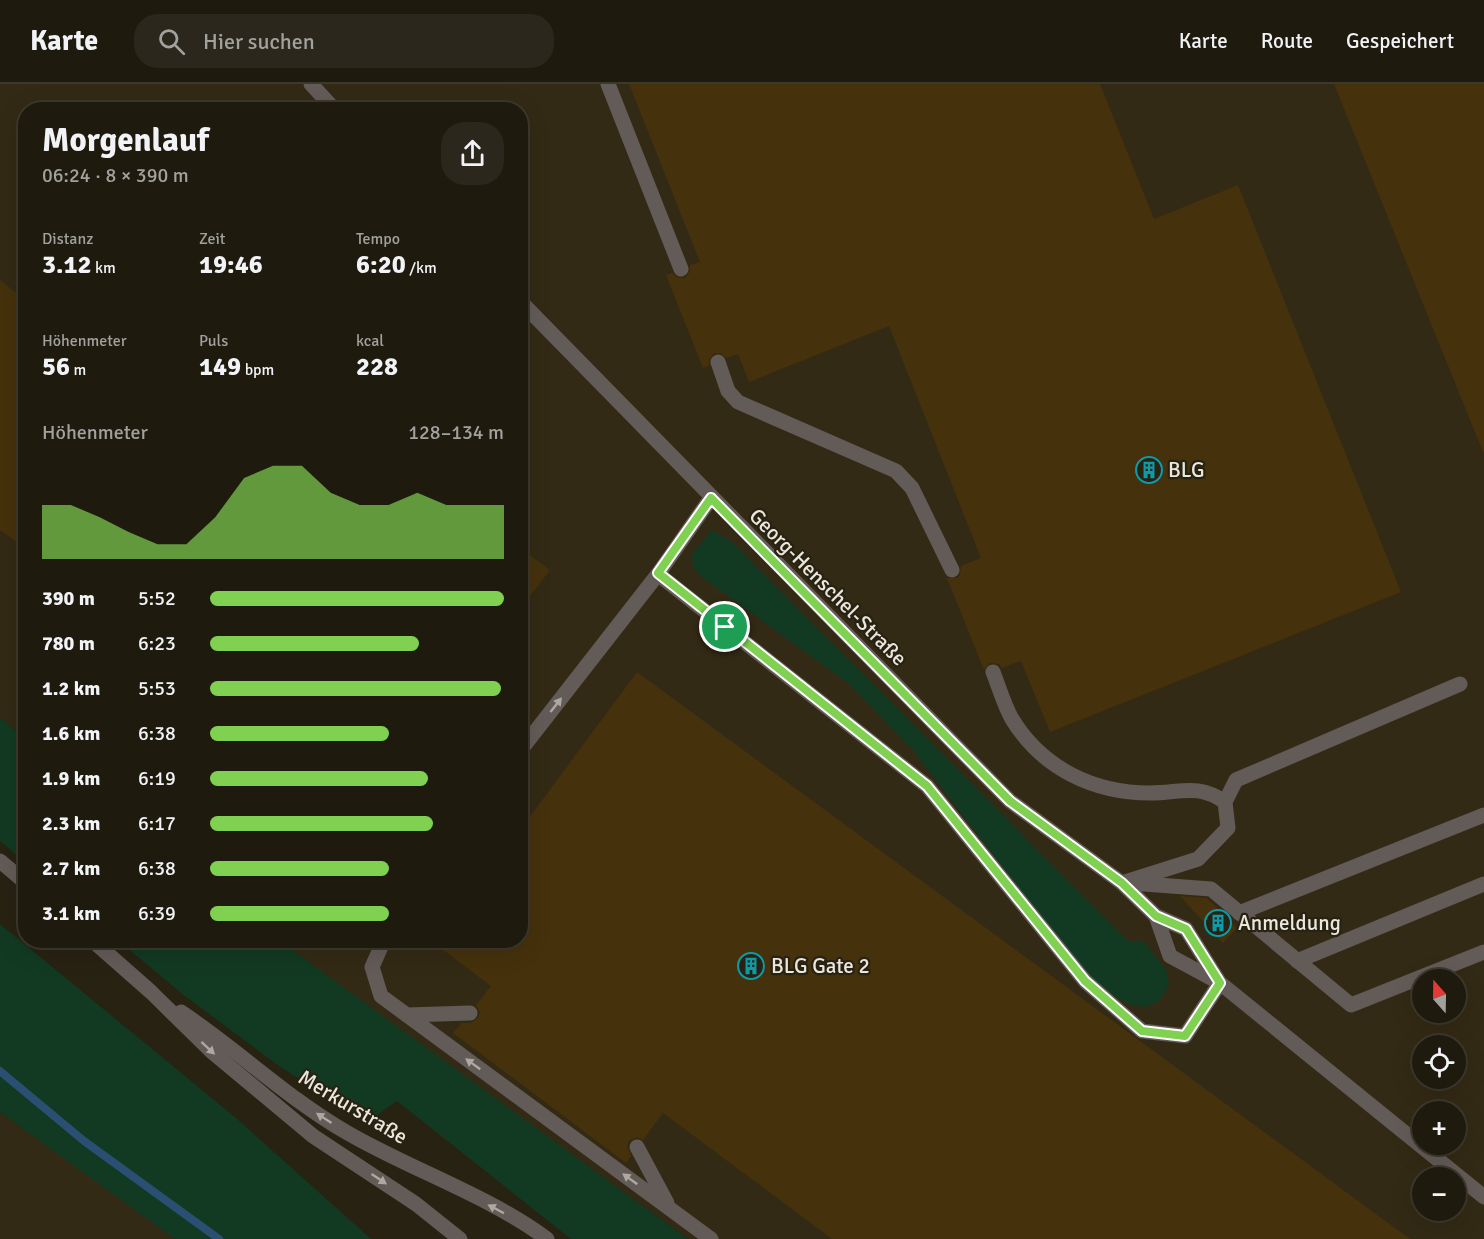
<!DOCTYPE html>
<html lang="de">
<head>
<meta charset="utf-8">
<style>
  :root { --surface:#1e1a0e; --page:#2b271c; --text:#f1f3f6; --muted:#a1a19e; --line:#3c382e; --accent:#80d051 }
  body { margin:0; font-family:Signika,sans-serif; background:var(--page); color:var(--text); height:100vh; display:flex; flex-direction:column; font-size:22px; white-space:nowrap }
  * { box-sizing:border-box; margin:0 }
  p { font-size:20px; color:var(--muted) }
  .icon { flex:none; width:33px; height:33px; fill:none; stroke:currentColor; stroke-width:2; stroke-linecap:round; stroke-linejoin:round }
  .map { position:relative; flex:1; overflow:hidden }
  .side { position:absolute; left:18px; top:18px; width:510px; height:846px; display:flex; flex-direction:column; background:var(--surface); border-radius:24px; box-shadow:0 6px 24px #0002,0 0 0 2px var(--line) }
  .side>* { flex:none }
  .needle { width:39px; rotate:340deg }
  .fabs { position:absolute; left:1412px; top:885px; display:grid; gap:12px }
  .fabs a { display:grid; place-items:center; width:54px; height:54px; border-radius:50%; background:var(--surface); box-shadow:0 6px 24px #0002,0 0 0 2px var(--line); font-size:30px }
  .pin { position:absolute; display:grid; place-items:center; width:51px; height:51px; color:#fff; margin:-26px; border:3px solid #fff; border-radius:50%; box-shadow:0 2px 6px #0007 }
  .round { display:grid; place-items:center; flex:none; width:63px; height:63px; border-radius:24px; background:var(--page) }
  .head { display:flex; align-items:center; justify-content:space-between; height:102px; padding:0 24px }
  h1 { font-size:33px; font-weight:700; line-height:45px }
  .metrics { display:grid; grid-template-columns:repeat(3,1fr); gap:9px; height:102px; padding:6px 24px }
  .metrics div { display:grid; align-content:center }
  .metrics b { font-size:26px; font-weight:700 }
  .metrics small { font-size:16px; font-weight:400 }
  .metrics p { font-size:16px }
  .chart { height:168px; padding:12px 24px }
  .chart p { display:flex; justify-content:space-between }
  .chart svg { width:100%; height:108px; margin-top:6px; fill:var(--accent); opacity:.7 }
  ul { padding:0 24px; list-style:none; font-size:20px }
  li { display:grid; grid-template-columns:96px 72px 1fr; align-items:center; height:45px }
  li i { height:15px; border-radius:8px; background:var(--accent) }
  header { display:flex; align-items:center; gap:36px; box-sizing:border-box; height:84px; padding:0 30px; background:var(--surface); border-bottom:2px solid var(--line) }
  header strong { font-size:28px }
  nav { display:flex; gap:33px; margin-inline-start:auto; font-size:21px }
  .search { width:420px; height:54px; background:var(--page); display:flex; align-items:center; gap:15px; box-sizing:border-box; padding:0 21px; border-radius:24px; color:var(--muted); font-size:22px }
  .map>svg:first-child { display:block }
</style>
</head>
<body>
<header>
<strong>Karte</strong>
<div class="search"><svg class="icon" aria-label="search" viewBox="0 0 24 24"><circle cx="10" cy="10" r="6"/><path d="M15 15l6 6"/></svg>Hier suchen</div>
<nav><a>Karte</a><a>Route</a><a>Gespeichert</a></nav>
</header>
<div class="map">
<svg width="1484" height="1155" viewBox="0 0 1484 1155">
  <rect width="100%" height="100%" fill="#282213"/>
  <g fill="#332a15" fill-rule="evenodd">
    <path d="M0,0H1484V1155H688L316,885L280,857L520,856V26H26L25,654L0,634ZM1422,896H1455V928H1422ZM1422,962H1455V994H1422ZM1422,1028H1455V1060H1422ZM1422,1094H1455V1126H1422Z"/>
    <polygon points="0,1028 150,1136 175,1155 0,1155"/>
  </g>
  <g fill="#123a22">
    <path d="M712,446L732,458L1128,857L1144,858L1166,886L1169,900C1149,951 1102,903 1079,883L913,666L848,599L702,493L693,483L692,470Z"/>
    <polygon points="0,634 25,654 25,778 0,757"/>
    <polygon points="0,840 236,1034 371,1155 175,1155 0,1028"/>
    <polygon points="119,857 280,857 688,1155 571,1155 397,1017 367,1038 279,982 185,912"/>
  </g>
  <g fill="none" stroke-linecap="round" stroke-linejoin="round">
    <polyline stroke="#2a4f72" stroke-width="8" points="0,987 84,1057 219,1155"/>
  </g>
  <g fill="#45310c">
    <polygon points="629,0 1100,0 1154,135 1238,101 1401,508 1050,648 1021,577 1002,584 999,580 990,579 984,586 947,494 957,494 960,491 961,482 981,474 889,242 749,298 738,270 727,274 720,269 714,269 709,276 709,281 703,284 666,191 672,189 679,194 685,194 690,187 690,181 700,178"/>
    <polygon points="1334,0 1484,0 1484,367 1483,368"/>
    <polygon points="0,196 26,217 26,465 0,446"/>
    <polygon points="520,464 550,486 520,525"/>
    <polygon points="637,588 1136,954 1410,1155 832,1155 663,1029 643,1056 637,1053 629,1057 627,1063 631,1072 626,1079 453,949 462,939 471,939 478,934 480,928 476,921 491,902 430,856 520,856 520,746"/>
    <polygon points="1180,812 1207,814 1237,844 1223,859"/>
  </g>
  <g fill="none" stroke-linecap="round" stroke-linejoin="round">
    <g stroke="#635b57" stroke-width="15">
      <polyline points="608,0 681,185"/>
      <polyline points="718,278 728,307 738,318 896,387 912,404 952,486"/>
      <polyline points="658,490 927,702 1085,897 1142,947 1185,952 1220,899"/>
      <path d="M993,588C999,603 1004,621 1012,635C1042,684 1093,709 1150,709C1181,709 1197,699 1225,718L1228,744L1198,775L1122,799"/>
      <polyline points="520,667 658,490 711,414"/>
      <polyline points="1225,718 1236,696 1460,600"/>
      <polyline points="1131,799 1211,805 1351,921 1484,868"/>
      <polyline points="1239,829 1484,731"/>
      <polyline points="1156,832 1170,872 1220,899 1484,1113"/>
      <polyline points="1156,832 1186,845 1218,896"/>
      <polyline points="384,856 372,883 381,912 711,1155"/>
      <polyline points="1297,877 1484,800"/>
      <polyline points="407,931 470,929"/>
      <polyline points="637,1063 667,1119"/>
    </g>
    <g stroke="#635b57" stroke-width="15">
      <polyline points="311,0 335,26"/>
      <polyline points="520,217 1010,717 1122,799 1156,832"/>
    </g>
    <g stroke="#635b57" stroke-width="15">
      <polyline points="0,777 26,799"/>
      <polyline points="92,856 151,908 211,967 313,1052 416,1120 460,1155"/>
      <path d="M181,928C238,966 287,1014 346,1048C409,1085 488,1111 547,1155"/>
    </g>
  </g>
  <defs><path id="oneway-solid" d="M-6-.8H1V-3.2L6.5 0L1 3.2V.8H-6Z" transform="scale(1.5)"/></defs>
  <g fill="#aea8a1">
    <use href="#oneway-solid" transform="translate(556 621) rotate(-52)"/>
    <use href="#oneway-solid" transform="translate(208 964) rotate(43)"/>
    <use href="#oneway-solid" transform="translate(473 980) rotate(-144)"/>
    <use href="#oneway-solid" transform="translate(324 1034) rotate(-147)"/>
    <use href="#oneway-solid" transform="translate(379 1095) rotate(34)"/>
    <use href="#oneway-solid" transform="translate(630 1095) rotate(-144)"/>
    <use href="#oneway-solid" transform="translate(496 1125) rotate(-152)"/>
  </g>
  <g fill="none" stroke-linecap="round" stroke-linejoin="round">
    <defs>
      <polygon id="route" points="711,414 1010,717 1122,799 1156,832 1186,845 1220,899 1185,952 1142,947 1085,897 927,702 658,489"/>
    </defs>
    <use href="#route" stroke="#fff" stroke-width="12"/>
    <use href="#route" stroke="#80d051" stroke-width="8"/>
  </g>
  <defs>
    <symbol id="building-ring" viewBox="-11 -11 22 22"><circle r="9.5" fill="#282213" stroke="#0f9aa8" stroke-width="1.5"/><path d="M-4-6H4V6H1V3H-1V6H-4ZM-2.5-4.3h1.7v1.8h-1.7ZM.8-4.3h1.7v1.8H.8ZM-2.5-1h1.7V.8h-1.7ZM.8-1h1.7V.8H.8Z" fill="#0f9aa8"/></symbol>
  </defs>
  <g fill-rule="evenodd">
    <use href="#building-ring" x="1134" y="371" width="30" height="30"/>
    <use href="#building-ring" x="1203" y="824" width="30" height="30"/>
    <use href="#building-ring" x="736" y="867" width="30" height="30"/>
  </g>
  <g text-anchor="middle" stroke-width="4.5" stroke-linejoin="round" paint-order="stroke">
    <g font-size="21" fill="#ebe7dd" stroke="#282213" text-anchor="start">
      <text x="1168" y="393">BLG</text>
      <text x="1238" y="846">Anmeldung</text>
      <text x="771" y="889">BLG Gate 2</text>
    </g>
    <g font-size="21" fill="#ebe7dd" stroke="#282213">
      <text transform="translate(828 503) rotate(45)" y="7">Georg-Henschel-Straße</text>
      <text transform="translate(353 1023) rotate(31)" y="7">Merkurstraße</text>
    </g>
  </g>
</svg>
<div class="fabs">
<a><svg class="needle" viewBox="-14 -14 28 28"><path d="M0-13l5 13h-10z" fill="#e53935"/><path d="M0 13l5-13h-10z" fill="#a1a19e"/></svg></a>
<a><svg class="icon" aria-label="locate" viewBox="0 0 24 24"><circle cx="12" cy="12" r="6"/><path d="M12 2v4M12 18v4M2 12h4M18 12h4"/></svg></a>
<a>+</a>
<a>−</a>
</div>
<div class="pin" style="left:725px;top:543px;background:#1e9e55"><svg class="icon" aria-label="arrive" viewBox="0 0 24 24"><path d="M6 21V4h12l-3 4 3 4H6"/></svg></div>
<section class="side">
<div class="head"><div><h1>Morgenlauf</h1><p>06:24 · 8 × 390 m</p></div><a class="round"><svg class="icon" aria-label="share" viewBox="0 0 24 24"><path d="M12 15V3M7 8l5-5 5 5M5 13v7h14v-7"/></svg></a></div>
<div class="metrics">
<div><p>Distanz</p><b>3.12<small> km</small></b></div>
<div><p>Zeit</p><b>19:46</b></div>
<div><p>Tempo</p><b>6:20<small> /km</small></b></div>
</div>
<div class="metrics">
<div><p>Höhenmeter</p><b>56<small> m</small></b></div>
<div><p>Puls</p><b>149<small> bpm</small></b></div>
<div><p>kcal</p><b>228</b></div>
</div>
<div class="chart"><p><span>Höhenmeter</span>128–134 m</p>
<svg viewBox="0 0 160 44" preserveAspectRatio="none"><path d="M0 44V22L10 22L20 27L30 33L40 38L50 38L60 27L70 11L80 6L90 6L100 17L110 22L120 22L130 17L140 22L150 22L160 22V44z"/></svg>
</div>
<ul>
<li><b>390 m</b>5:52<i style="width:100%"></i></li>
<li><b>780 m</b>6:23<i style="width:71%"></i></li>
<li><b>1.2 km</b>5:53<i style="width:99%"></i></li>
<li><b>1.6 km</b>6:38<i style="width:61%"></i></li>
<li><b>1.9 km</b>6:19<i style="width:74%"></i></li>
<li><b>2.3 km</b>6:17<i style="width:76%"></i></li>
<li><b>2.7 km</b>6:38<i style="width:61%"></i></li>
<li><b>3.1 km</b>6:39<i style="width:61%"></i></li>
</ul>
</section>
</div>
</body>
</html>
